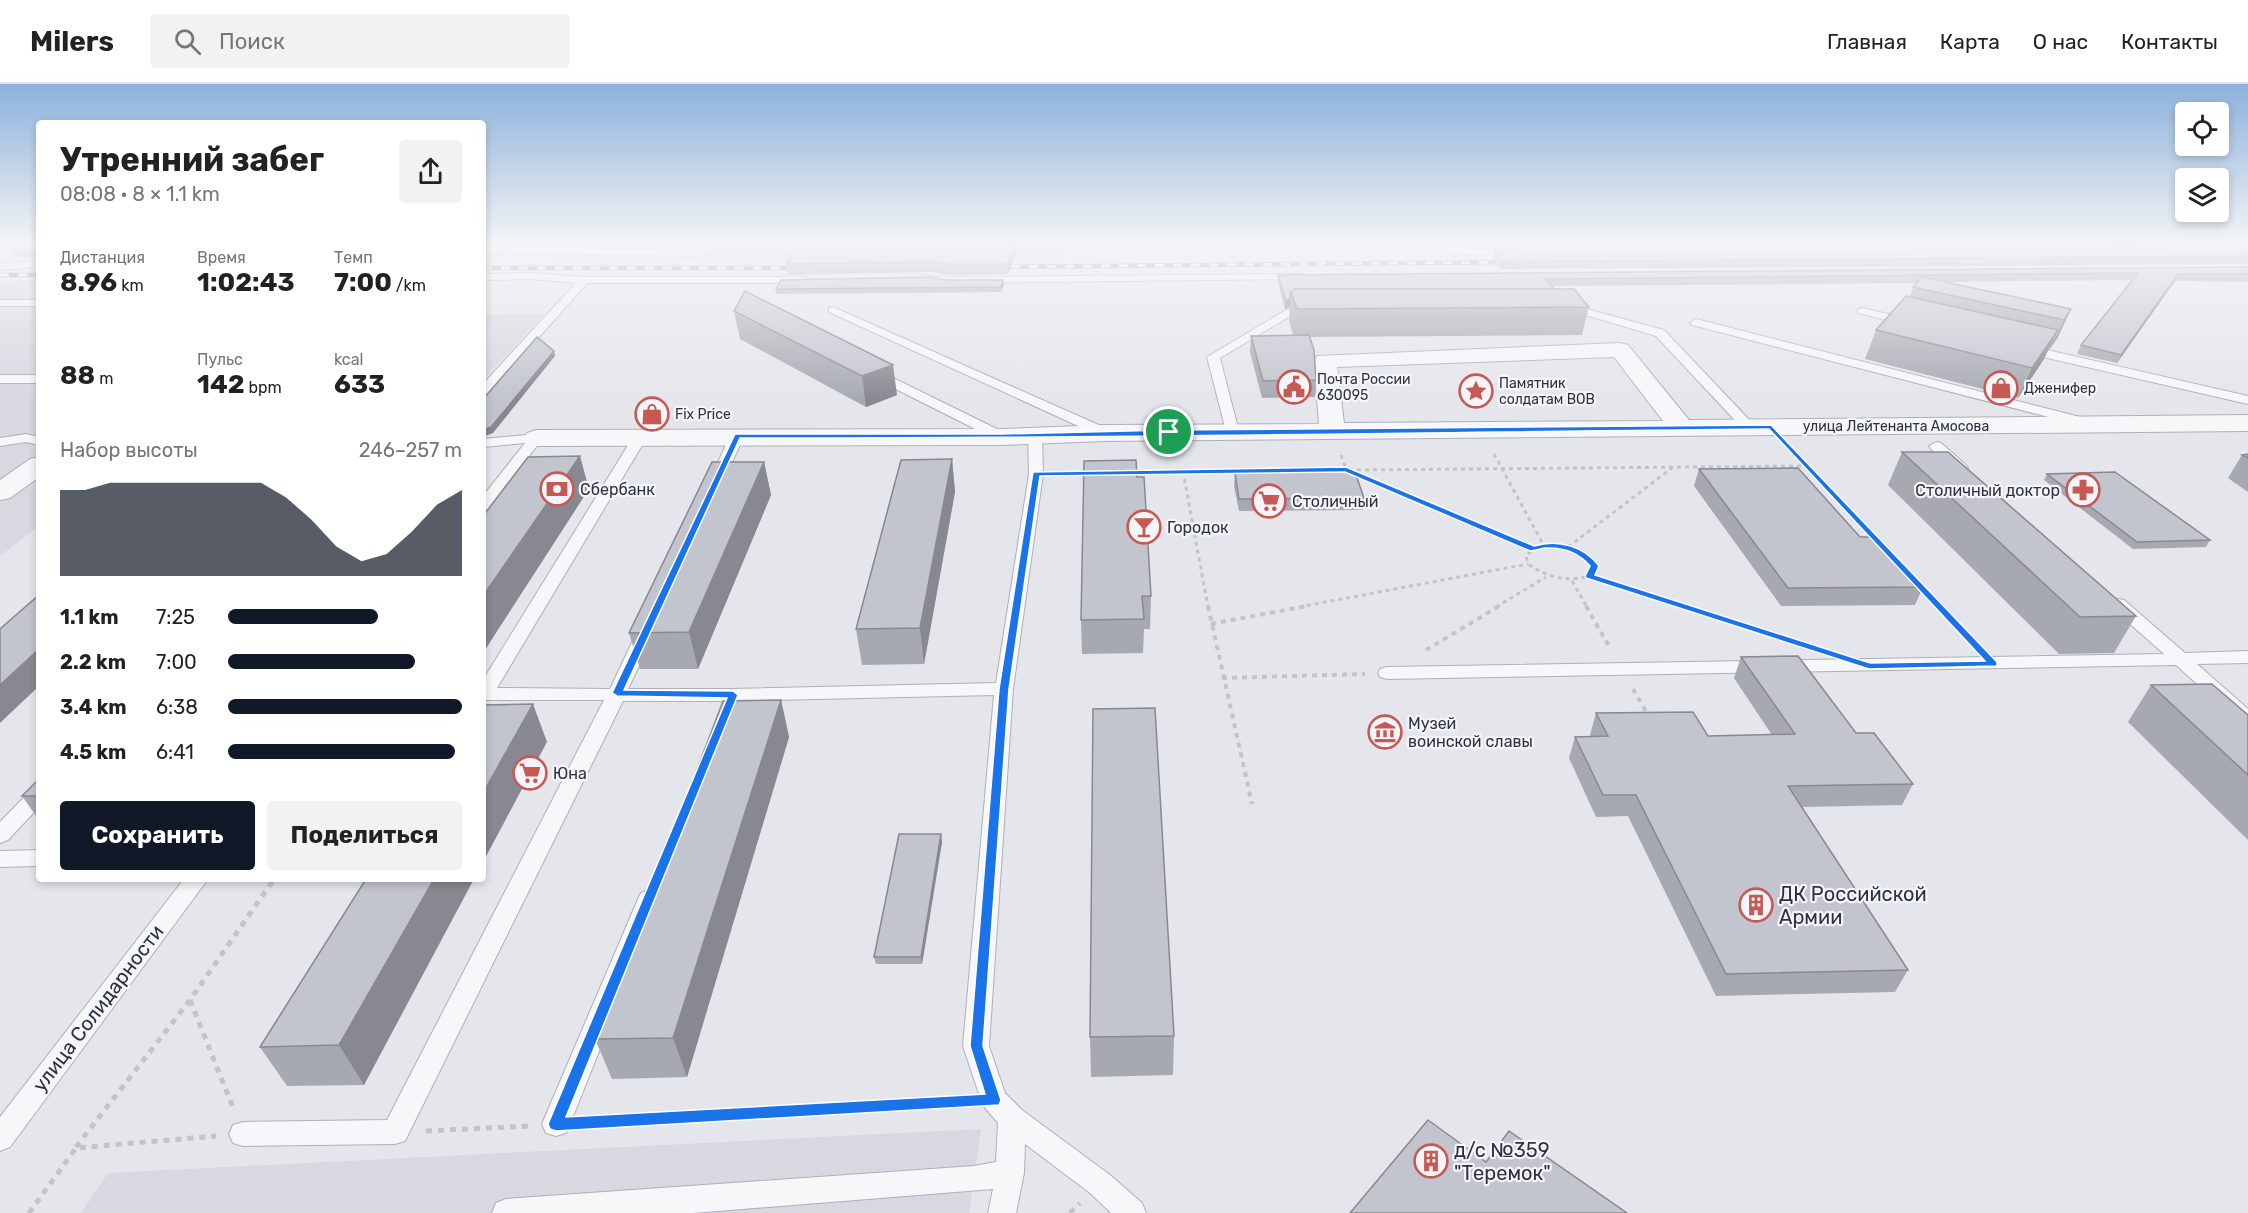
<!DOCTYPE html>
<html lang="ru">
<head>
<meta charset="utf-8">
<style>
  :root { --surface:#fff; --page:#f2f2f2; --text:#222; --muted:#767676; --line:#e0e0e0; --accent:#111827 }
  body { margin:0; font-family:Rubik,sans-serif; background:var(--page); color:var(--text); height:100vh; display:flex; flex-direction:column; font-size:22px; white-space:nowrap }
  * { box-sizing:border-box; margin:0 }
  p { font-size:20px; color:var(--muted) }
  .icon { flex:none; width:33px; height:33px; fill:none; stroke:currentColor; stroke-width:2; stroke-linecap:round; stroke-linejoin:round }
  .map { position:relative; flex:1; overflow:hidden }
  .panel { position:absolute; left:36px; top:36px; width:450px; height:762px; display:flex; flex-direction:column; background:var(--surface); border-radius:6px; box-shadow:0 3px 9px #0003 }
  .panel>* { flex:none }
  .fabs { position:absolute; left:2175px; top:18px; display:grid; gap:12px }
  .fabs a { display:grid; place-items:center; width:54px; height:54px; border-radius:6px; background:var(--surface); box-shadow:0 3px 9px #0003; font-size:30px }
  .pin { position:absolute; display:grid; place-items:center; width:51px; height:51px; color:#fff; margin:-26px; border:3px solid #fff; border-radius:50%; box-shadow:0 2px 6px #0007 }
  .round { display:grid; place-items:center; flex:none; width:63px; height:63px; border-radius:6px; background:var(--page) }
  .head { display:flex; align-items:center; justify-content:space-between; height:102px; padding:0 24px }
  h1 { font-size:33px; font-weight:700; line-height:45px }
  .figures { display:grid; grid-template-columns:repeat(3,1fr); gap:9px; height:102px; padding:6px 24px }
  .figures div { display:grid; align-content:center }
  .figures b { font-size:26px; font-weight:700 }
  .figures small { font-size:16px; font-weight:400 }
  .figures p { font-size:16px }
  .chart { height:168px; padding:12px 24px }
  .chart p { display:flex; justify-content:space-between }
  .chart svg { width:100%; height:108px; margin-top:6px; fill:var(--accent); opacity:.7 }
  .button { display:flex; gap:12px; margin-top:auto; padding:12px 24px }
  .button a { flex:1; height:69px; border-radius:6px; background:var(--accent); color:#fff; font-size:24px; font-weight:700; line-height:69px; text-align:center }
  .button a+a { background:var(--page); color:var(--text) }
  ul { padding:0 24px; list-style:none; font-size:20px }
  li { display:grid; grid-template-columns:96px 72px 1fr; align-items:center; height:45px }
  li i { height:15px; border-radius:8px; background:var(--accent) }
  header { display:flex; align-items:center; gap:36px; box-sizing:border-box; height:84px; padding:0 30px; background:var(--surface); border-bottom:2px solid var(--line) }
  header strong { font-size:28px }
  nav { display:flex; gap:33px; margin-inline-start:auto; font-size:21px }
  .search { width:420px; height:54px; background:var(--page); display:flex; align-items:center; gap:15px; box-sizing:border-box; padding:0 21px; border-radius:6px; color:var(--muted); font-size:22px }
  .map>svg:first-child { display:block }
</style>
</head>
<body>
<header>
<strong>Milers</strong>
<div class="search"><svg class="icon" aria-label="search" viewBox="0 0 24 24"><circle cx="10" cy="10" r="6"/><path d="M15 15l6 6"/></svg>Поиск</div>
<nav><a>Главная</a><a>Карта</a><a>О нас</a><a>Контакты</a></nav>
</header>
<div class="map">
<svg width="2248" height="1129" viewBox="0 0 2248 1129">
  <rect width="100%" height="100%" fill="#e4e6eb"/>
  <g fill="#d7d8e0">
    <polygon points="483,160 1055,160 1062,175 749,176 483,172"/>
    <polygon points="39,196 39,442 0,472 0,197"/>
    <polygon points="544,230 483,296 483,231"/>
    <polygon points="981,1045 969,1129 81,1129 108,1089"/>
  </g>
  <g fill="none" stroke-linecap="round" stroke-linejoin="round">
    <defs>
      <g id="service">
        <polygon points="710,160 724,160 700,172 483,169 483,163 698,166"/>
        <polygon points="1445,160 1455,160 1456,164 1517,166 1522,169 1517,172 1451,170 1446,167"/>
        <polygon points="39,177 39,183 0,186 0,180"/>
        <polygon points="532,189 584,193 804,193 809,196 804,199 587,199 488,311 483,312 483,300 576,199 532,195 483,196 483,190"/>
        <polygon points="1301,190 1305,191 1305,195 947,199 918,197 913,194 918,191 947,193"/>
        <rect x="0" y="216" width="39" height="6"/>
        <polygon points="833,223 1110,346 1112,349 1110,352 1100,352 829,228 829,224"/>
        <polygon points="1563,224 1583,224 1664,246 1756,343 1749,347 1744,346 1656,252 1582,230 1559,229 1559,225"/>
        <polygon points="1862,224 1914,236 1916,238 1910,242 1858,229 1858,225"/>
        <polygon points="1314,225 1318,226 1318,230 1292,231 1220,274 1239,348 1237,351 1227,351 1207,273 1286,226"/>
        <polygon points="1696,235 2088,335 2090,338 2083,342 1692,241 1690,239"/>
        <polygon points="2025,261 2248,312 2248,320 2021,268 2019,265"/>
        <polygon points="875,285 1007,350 1009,353 1007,356 997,356 870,292 869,289"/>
        <rect x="0" y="291" width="39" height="8"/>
        <polygon points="737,348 744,352 722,400 720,403 710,403 708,400 730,352"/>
        <polygon points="1035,348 1042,352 1043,390 1013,605 989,962 1005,1009 1022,1026 1110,1091 1142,1119 1146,1129 1111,1129 1090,1109 1025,1060 1024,1089 1016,1129 988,1129 993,1105 693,1129 492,1129 496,1119 506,1115 974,1082 996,1078 998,1039 985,1024 981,1016 963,962 994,611 733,617 623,617 405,1057 395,1060 243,1062 233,1059 229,1050 233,1041 243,1038 387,1036 604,616 483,616 483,596 635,350 640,349 647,353 497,604 610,605 636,550 639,546 651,546 654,550 628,605 733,605 996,599 1029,390 1028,352"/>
        <polygon points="26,350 39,353 39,361 26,358 0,362 0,354"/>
        <polygon points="536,350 543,354 488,425 483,427 483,412 525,359 483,363 483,355"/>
        <polygon points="1936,358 1941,359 1966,381 1968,384 1966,387 1956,387 1931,365 1929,362"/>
        <polygon points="2118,515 2124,516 2185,569 2248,567 2248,579 2197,580 2248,625 2248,642 2241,640 2176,581 1387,595 1380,593 1378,589 1380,585 1387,583 2164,570 2112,524 2109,520 2112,516"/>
        <polygon points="39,703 39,723 8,756 0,759 0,738 32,705"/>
        <polygon points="39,766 39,782 0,783 0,767"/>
        <polygon points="184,795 208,795 10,1063 0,1067 0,1033"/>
        <polygon points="649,806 657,809 660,815 570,1040 566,1049 556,1052 546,1049 542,1040 638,815 641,809"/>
      </g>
      <g id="minor">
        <path d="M1620,259L1628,261L1689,336L2248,331V347L1105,357L1002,361L536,362L527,359L523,354L527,349L536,346L1002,345L1105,341L1319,340L1314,277L1317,272ZM1614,273L1663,337L1344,339L1337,283Z"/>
        <polygon points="39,373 39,393 10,414 0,416 0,396 30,375"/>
      </g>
    </defs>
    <use href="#service" stroke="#adb0b9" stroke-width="2"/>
    <use href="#minor" stroke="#adb0b9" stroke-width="2"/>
    <g stroke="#c2c4ca" stroke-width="3" stroke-dasharray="4 4" stroke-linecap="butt">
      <polyline points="1792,366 1875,455"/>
      <polyline points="1494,370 1544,462"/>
      <polyline points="1341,371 1346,385 1533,465"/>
      <polyline points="1183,387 1208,523"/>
      <polyline points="1133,388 1807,382"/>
      <polyline points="1058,389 1089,389"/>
      <path d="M1544,462C1564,463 1581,467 1595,482L1590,492C1565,498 1549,494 1528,480L1526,472L1533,465Z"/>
      <polyline points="1568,463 1672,384"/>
      <polyline points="1590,492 1687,523"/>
      <polyline points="1572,497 1587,523"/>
      <polyline points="1920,502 1940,523"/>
      <polyline points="1299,523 1528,480"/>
      <polyline points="1496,523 1546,493"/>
    </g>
    <g stroke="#c2c4ca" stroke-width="4" stroke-dasharray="5 5" stroke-linecap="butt">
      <polyline points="1208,522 1252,720"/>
      <polyline points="1586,522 1610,564"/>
      <polyline points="1682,522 1794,558"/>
      <polyline points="1939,522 1972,557"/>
      <polyline points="1211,540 1307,522"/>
      <polyline points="1426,566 1499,522"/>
      <polyline points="1222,594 1365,590"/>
      <polyline points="1633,605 1648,631"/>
    </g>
    <g stroke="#c2c4ca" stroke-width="5" stroke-dasharray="6 6" stroke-linecap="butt">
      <polyline points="190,916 234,1026"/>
      <polyline points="588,1038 967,1018"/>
      <polyline points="426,1047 530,1042"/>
      <polyline points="76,1063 190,916 274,795"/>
      <polyline points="29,1129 76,1064 216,1052"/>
      <polyline points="1070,1129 1080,1119"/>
    </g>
    <use href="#service" fill="#f7f7fa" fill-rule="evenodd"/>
    <use href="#minor" fill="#f7f7fa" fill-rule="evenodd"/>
    <defs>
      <g id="rail">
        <polyline points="993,183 1512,178"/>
        <polyline points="483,184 804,184"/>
        <polyline points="0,191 39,191"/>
      </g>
    </defs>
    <use href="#rail" stroke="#7f8394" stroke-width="4.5"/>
    <use href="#rail" stroke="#f4f5f8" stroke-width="3" stroke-dasharray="9" stroke-linecap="butt"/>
  </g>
  <g fill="#a7a9b1">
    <polygon points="39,160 39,173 13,173 11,168"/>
    <polygon points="798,160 1019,160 1008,190 947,191 932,188 788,191 786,180"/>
    <polygon points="1483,160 2095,160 1889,164 1485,164"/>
    <polygon points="2248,160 2248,180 1500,185 1493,174 1494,167 1892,167"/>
    <polygon points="2248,183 2248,198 2175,197 2117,279 2077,270 2081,261 2132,196 1947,198 2071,225 2058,253 2050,265 2049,264 2044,275 2018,314 1865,275 1876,246 1910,213 1913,203 1917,199 1552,202 1554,205 1589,223 1582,251 1309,253 1316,296 1315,313 1262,314 1250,268 1251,252 1293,251 1289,236 1290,223 1285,225 1278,199 1278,191"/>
    <polygon points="947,196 1003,196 1004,201 1001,208 776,210 776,205"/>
    <polygon points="745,207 897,311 866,323 740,255 734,227"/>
    <polygon points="1902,368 2136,532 2114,569 2059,570 1888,401"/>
    <polygon points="2248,370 2248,408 2228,394 2242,371"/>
    <polygon points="952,375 955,408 924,580 862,581 856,545"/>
    <polygon points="764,378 771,411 698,585 640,585 629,549"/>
    <polygon points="1699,385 1860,453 1923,503 1915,521 1781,522 1694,402"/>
    <polygon points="1235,389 1364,414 1363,426 1239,427 1234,402"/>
    <polygon points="2047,390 2210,456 2206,463 2133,465 2044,396"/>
    <polygon points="1137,393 1151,512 1150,545 1144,545 1143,569 1082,570 1081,536"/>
    <polygon points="1741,573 1856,649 1913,700 1902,721 1802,723 1908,886 1895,908 1716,912 1628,732 1596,733 1569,674 1575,653 1591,652 1590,651 1596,629 1708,652 1772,651 1734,594"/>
    <polygon points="2151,601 2248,631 2248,756 2128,638"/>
    <polygon points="781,616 789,653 687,993 612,995 595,955"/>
    <polygon points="39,695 39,736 22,712"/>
    <polygon points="941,750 942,758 922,880 876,880 874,873"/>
    <polygon points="1174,952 1173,991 1091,993 1090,953"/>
    <polygon points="388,955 364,1001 287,1002 260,963"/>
  </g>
  <g fill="#888990">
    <polygon points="1015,160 1019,160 1008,190 1007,180"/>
    <polygon points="2178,190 2175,197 2117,279 2121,271"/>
    <polygon points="1003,196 1004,201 1001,208 1001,203"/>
    <polygon points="1290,215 1290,223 1285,225 1286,217"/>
    <polygon points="2071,225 2058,253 2050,265 2064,236"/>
    <polygon points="2058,246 2044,275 2018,314 2032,284"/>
    <polygon points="554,267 555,272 493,349 483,353 483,346"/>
    <polygon points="893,281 897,311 866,323 862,292"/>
    <polygon points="580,372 589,405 483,569 483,512"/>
    <polygon points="952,375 955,408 924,580 920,544"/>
    <polygon points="764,378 771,411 698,585 689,548"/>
    <polygon points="39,565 39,602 0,639 0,601"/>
    <polygon points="781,616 789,653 687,993 673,954"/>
    <polygon points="533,620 547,658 483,778 483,709"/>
    <polygon points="941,750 942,758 922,880 921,873"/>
    <polygon points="434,795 474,795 364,1001 339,961"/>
  </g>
  <g fill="#c2c4ce" stroke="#888990" stroke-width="1.5">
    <polygon points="24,160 39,160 39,168 11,168"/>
    <polygon points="798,160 1015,160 1007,180 946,180 931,178 786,180"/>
    <polygon points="2248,160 2248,172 1502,178 1494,167 1892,167"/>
    <polygon points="2248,183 2248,190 2178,190 2121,271 2081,261 2138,189 1546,195 1554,205 1295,205 1291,208 1290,215 1286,217 1278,191"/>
    <polygon points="931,193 947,196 1003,196 1001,203 776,205 781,196"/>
    <polygon points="1922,193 2071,225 2064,236 1913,203"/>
    <polygon points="1295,205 1574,205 1589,223 1297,225 1291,208"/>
    <polygon points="745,207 893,281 862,292 734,227"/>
    <polygon points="1906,212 2058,246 2032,284 1876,246"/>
    <polygon points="1309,251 1314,266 1316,296 1263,297 1251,252"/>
    <polygon points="537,253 554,267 491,343 483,346 483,315"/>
    <polygon points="1902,368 1948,368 2136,532 2080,533"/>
    <polygon points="2248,370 2248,374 2242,371"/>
    <polygon points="580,372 483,512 483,432 528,373"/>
    <polygon points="952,375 920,544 856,545 901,376"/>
    <polygon points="1136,376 1137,393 1144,393 1151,512 1142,512 1144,535 1081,536 1084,377"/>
    <polygon points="712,378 764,378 689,548 629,549"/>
    <polygon points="1798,384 1860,453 1877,453 1923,503 1788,504 1699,385"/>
    <polygon points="1355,388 1364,414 1239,415 1235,389"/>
    <polygon points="2115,388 2210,456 2137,458 2047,390"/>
    <polygon points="39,511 39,565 0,601 0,545"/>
    <polygon points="1798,572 1856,649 1874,649 1913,700 1788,702 1908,886 1726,890 1636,711 1603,711 1575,653 1608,652 1596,629 1693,628 1708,652 1795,650 1741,573"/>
    <polygon points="2212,600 2248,631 2248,691 2151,601"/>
    <polygon points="781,616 673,954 595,955 723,617"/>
    <polygon points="533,620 483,709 483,621"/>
    <polygon points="1155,624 1174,952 1090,953 1093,625"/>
    <polygon points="39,695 39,712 22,712"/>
    <polygon points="899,750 941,750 921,873 874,873"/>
    <polygon points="366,795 434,795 339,961 260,963"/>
    <polygon points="1428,1036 1486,1078 1509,1047 1627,1129 1350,1129"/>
  </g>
  <linearGradient id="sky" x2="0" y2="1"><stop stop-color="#8cb1db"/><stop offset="0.5" stop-color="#f3f4f6"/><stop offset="1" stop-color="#f3f4f6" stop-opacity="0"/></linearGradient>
  <rect width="2248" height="318" fill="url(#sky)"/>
  <path fill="#1a73e8" stroke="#fff" stroke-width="1.5" fill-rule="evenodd" d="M1771,341L1997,578V582L1869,585L1586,494L1585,492L1590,482C1579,469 1563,463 1545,464C1539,465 1535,467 1530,467L1345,388L1040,392L1009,605L983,962L1001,1016L999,1021L556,1047L550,1045L548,1040L727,614L617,612L612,609L735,350H1002L1169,346ZM1769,345L1985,577L1870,579L1595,491L1599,482C1584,462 1558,455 1534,462L1346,383L1033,388L999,605L970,962L985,1010L566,1033L738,611L733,607L624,606L740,354C1083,355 1426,348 1769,345Z"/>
  <defs>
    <symbol id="civic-ring" viewBox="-11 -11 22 22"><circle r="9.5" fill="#f4f5f8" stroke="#c65954" stroke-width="1.5"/><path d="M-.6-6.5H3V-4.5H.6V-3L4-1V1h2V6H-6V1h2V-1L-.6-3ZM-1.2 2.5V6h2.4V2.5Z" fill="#c65954"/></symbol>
    <symbol id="shop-ring" viewBox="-11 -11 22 22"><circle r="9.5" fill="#f4f5f8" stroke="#c65954" stroke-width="1.5"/><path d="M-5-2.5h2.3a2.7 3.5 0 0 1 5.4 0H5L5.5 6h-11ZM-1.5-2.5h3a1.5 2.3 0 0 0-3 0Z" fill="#c65954"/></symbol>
    <symbol id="sight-ring" viewBox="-11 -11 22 22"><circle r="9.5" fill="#f4f5f8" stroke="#c65954" stroke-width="1.5"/><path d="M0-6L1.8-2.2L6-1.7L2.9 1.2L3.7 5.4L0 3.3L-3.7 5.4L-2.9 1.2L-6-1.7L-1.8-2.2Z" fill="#c65954"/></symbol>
    <symbol id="bank-ring" viewBox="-11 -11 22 22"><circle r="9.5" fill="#f4f5f8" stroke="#c65954" stroke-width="1.5"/><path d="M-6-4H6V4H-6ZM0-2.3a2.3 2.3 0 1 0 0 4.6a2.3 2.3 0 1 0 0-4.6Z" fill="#c65954"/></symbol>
    <symbol id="pharmacy-ring" viewBox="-11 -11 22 22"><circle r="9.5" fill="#f4f5f8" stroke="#c65954" stroke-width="1.5"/><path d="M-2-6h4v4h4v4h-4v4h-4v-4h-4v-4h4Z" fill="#c65954"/></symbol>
    <symbol id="supermarket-ring" viewBox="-11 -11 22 22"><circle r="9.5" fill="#f4f5f8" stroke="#c65954" stroke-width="1.5"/><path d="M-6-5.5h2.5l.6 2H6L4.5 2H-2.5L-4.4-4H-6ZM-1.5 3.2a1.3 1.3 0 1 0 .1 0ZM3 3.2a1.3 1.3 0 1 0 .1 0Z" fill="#c65954"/></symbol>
    <symbol id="bar-ring" viewBox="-11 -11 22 22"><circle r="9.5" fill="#f4f5f8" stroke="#c65954" stroke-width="1.5"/><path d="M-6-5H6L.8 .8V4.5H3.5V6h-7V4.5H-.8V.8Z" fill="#c65954"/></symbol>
    <symbol id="museum-ring" viewBox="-11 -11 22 22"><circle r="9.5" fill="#f4f5f8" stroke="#c65954" stroke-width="1.5"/><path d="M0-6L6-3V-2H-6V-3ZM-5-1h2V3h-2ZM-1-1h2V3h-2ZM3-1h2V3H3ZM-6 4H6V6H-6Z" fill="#c65954"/></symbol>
    <symbol id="building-ring" viewBox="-11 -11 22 22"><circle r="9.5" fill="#f4f5f8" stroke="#c65954" stroke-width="1.5"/><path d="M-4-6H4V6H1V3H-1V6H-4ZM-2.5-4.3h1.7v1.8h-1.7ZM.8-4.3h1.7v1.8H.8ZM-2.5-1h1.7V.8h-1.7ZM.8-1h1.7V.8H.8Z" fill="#c65954"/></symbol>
  </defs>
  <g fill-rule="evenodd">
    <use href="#civic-ring" x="1275" y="284" width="38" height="38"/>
    <use href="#shop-ring" x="1982" y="285" width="38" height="38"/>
    <use href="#sight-ring" x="1457" y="288" width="38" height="38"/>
    <use href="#shop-ring" x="633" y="311" width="38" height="38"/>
    <use href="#bank-ring" x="538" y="386" width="38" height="38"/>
    <use href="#pharmacy-ring" x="2064" y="387" width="38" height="38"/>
    <use href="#supermarket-ring" x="1250" y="398" width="38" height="38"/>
    <use href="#bar-ring" x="1125" y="424" width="38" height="38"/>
    <use href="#museum-ring" x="1366" y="629" width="38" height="38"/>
    <use href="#supermarket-ring" x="511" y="670" width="38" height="38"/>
    <use href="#building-ring" x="1737" y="802" width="38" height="38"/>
    <use href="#building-ring" x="1412" y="1058" width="38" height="38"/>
  </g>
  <g text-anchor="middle" stroke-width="4.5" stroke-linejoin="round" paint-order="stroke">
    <g font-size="14" fill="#2d3143" stroke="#f4f5f8" text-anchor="start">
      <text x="1317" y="300">Почта России<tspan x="1317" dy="16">630095</tspan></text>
      <text x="1499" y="304">Памятник<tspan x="1499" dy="16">солдатам ВОВ</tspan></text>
      <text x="2024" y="309">Дженифер</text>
      <text x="675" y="335">Fix Price</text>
    </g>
    <g font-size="14" fill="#2d3143" stroke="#f4f5f8">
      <text x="1896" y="347">улица Лейтенанта Амосова</text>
    </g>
    <g font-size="16" fill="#2d3143" stroke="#f4f5f8" text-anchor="start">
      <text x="580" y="411">Сбербанк</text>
      <text x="2060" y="412" text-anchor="end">Столичный доктор</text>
      <text x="1292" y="423">Столичный</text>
      <text x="1167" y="449">Городок</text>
      <text x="1408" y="645">Музей<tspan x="1408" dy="18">воинской славы</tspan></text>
      <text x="553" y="695">Юна</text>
    </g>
    <g font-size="20" fill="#2d3143" stroke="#f4f5f8" text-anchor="start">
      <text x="1779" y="817">ДК Российской<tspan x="1779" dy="23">Армии</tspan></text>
      <text x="1454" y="1073">д/с №359<tspan x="1454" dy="23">"Теремок"</tspan></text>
    </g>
    <g font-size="20" fill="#2d3143" stroke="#f4f5f8">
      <text transform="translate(98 924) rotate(-53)" y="7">улица Солидарности</text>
    </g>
  </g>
</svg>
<div class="fabs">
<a><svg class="icon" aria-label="locate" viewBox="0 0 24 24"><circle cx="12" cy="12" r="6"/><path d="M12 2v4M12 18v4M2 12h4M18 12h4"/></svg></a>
<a><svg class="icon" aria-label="layers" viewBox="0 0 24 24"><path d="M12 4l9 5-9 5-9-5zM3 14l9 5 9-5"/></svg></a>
</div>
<div class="pin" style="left:1169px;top:348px;background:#1e9e55"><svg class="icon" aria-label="arrive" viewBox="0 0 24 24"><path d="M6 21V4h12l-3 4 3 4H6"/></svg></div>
<section class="panel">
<div class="head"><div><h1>Утренний забег</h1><p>08:08 · 8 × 1.1 km</p></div><a class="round"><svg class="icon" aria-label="share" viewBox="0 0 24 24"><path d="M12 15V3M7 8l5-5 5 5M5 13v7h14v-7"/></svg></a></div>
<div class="figures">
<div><p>Дистанция</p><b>8.96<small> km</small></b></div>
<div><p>Время</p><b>1:02:43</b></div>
<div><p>Темп</p><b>7:00<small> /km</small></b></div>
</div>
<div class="figures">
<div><b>88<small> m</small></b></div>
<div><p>Пульс</p><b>142<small> bpm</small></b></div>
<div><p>kcal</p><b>633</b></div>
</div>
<div class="chart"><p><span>Набор высоты</span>246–257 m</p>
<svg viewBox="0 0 160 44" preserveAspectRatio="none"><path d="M0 44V9L10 9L20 6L30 6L40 6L50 6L60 6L70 6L80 6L90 12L100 21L110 32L120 38L130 35L140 26L150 15L160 9V44z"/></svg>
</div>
<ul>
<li><b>1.1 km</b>7:25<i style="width:64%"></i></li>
<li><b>2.2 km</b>7:00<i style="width:80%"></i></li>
<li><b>3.4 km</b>6:38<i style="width:100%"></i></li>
<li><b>4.5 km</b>6:41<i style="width:97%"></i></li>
</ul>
<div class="button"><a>Сохранить</a><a>Поделиться</a></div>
</section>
</div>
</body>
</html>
